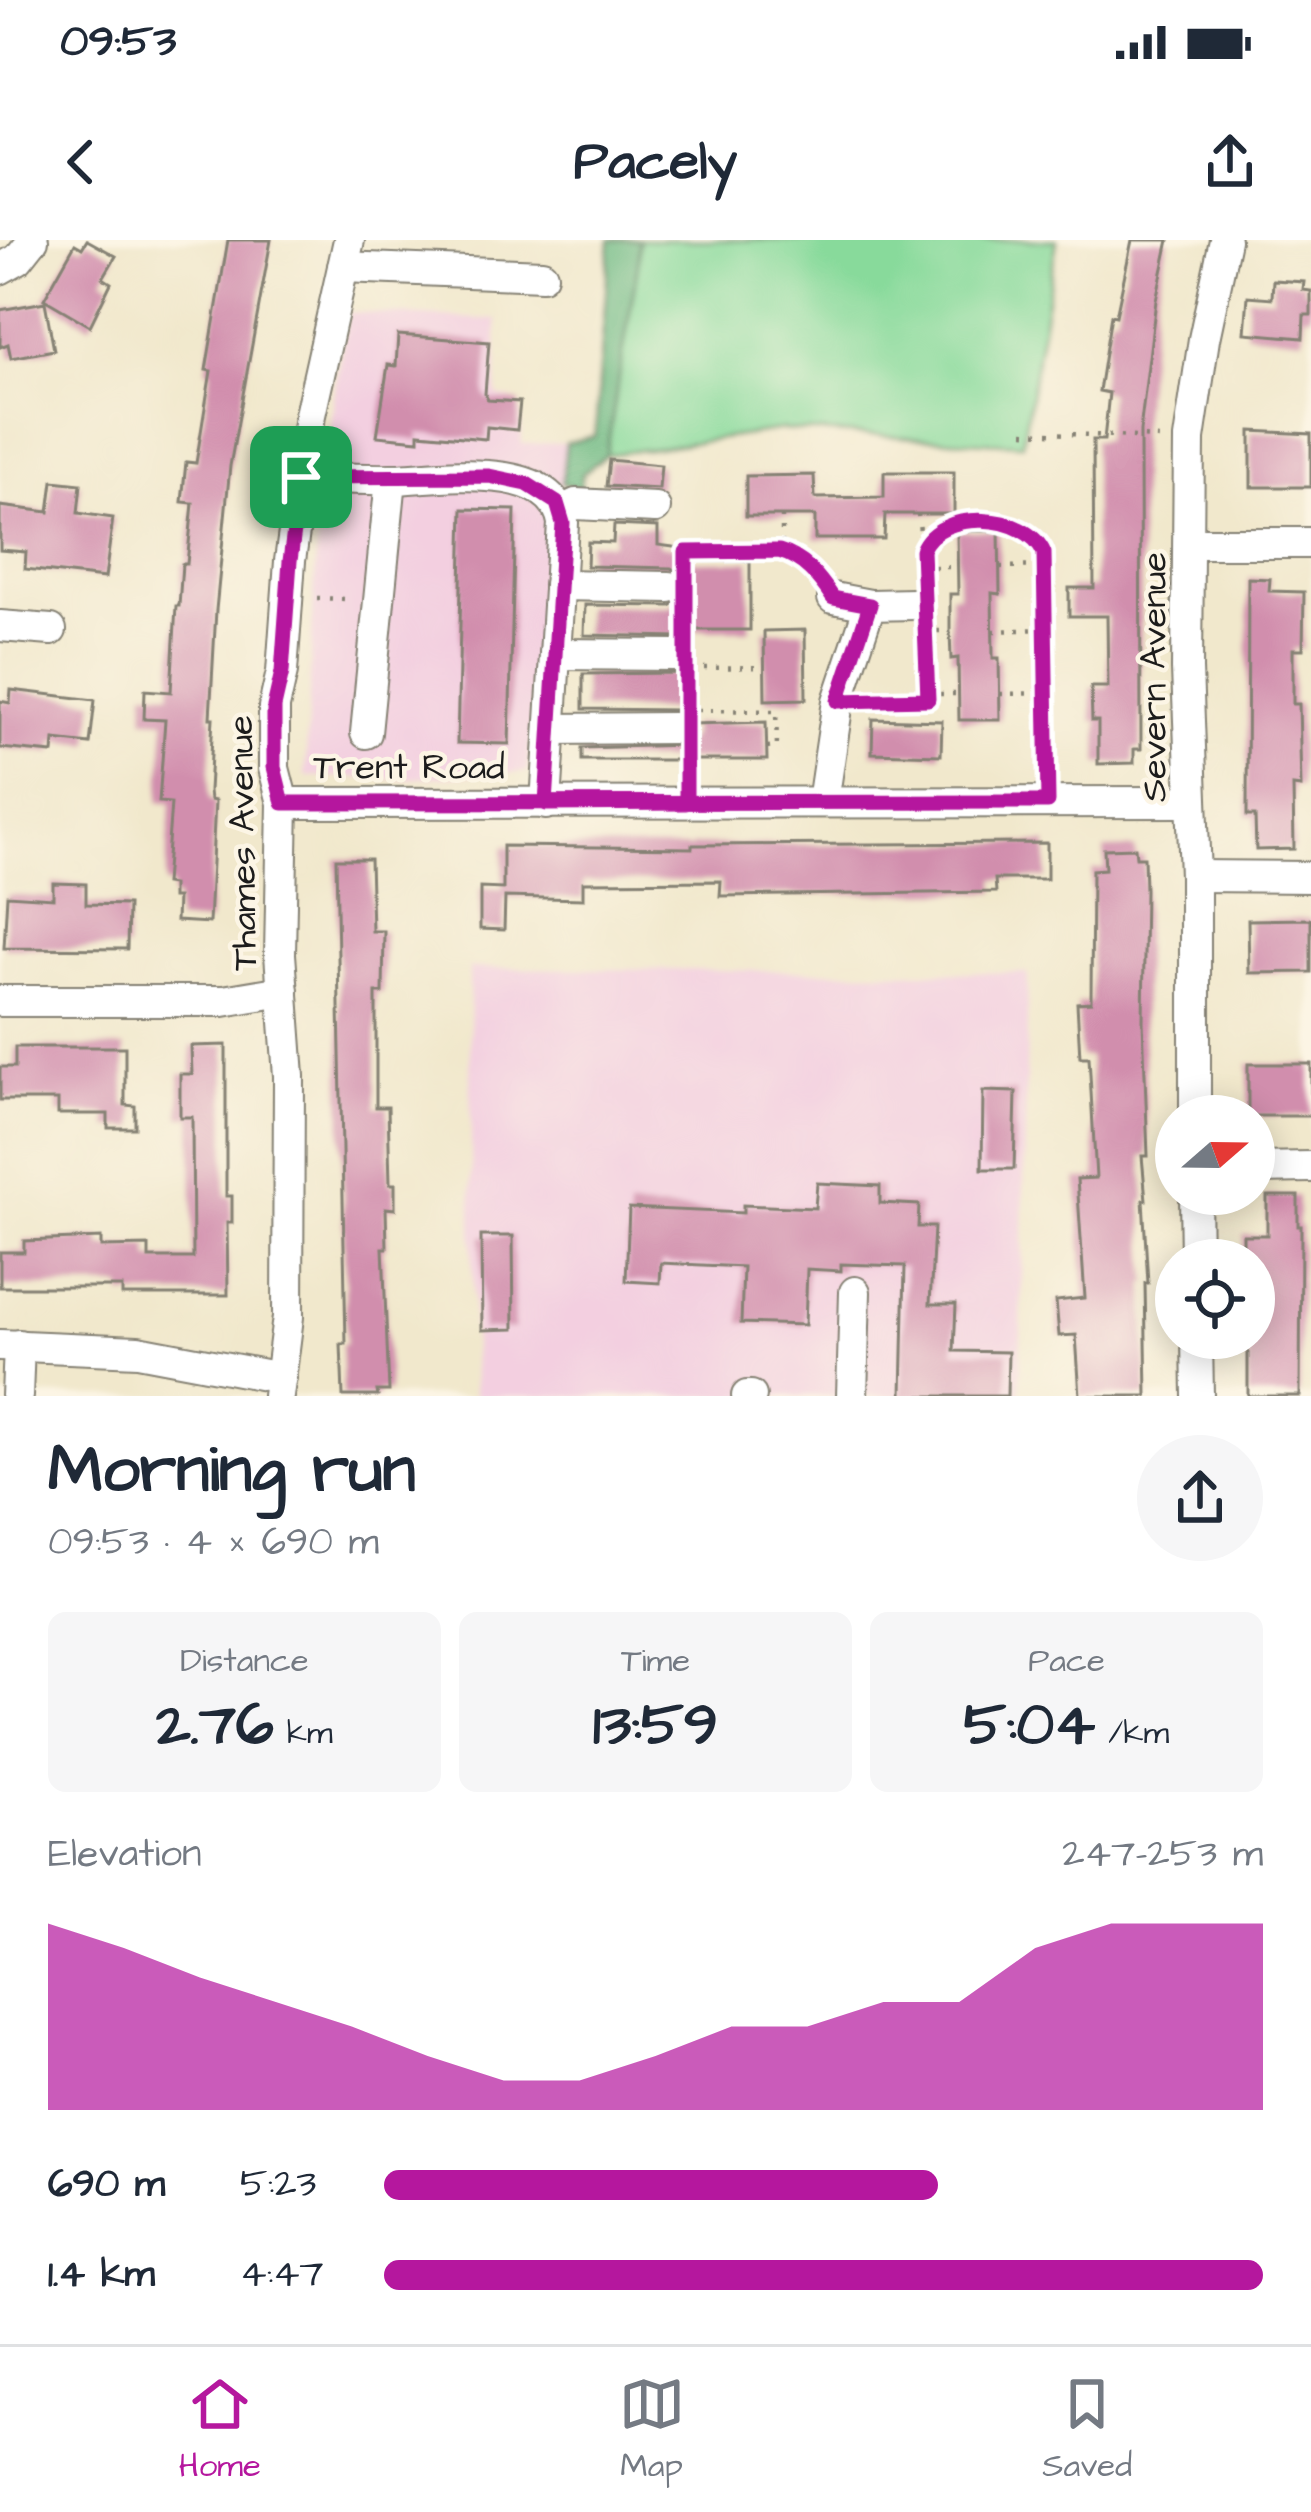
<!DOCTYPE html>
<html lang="en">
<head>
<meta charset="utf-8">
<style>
  :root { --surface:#fff; --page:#f6f6f7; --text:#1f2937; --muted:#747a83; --line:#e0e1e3; --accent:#b5179e }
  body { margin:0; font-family:"Architects Daughter",sans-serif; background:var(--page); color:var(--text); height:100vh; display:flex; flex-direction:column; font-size:45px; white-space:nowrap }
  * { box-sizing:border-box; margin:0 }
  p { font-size:39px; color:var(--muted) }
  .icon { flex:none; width:66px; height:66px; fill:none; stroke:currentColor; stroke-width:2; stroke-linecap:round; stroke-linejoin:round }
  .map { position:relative; height:1156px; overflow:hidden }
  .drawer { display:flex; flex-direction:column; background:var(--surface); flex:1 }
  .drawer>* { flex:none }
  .needle { width:78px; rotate:70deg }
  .controls { position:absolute; left:1155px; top:855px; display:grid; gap:24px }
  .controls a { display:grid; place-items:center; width:120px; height:120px; border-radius:50%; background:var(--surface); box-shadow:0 6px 30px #0003; font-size:60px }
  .pin { position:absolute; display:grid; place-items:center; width:102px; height:102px; color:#fff; margin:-51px; border-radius:24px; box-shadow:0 6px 18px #0006 }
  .round { display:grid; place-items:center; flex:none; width:126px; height:126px; border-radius:63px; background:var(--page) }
  .head { display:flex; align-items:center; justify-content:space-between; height:204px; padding:0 48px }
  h1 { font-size:66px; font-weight:700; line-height:90px }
  .metrics { display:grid; grid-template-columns:repeat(3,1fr); gap:18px; height:204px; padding:12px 48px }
  .metrics div { display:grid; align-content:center; border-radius:18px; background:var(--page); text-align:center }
  .metrics b { font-size:60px; font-weight:700 }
  .metrics small { font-size:33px; font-weight:400 }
  .metrics p { font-size:33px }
  .chart { height:336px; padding:24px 48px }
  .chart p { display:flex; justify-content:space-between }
  .chart svg { width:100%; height:216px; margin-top:12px; fill:var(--accent); opacity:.7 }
  ul { padding:0 48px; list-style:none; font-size:39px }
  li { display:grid; grid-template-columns:192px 144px 1fr; align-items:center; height:90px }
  li i { height:30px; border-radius:15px; background:var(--accent) }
  .status { display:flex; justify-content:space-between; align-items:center; height:84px; padding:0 60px; background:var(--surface); direction:ltr }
  .status svg { height:33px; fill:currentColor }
  header { display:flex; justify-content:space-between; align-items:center; height:156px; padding:0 48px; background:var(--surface); font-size:54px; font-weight:700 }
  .tab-bar { display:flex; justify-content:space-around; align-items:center; height:168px; border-top:3px solid var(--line); background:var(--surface); font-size:33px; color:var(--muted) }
  .tab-bar a { display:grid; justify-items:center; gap:6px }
  .tab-bar .active { color:var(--accent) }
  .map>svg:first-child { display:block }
</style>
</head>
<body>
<div class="status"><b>09:53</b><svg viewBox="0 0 49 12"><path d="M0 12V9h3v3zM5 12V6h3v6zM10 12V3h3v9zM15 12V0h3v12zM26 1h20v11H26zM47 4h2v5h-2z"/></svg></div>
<header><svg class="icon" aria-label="back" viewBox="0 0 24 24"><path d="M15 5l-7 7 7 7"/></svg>Pacely<svg class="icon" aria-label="share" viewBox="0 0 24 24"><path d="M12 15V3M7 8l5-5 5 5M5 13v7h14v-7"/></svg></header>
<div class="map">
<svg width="1311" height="1156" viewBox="0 0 1311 1156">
  <rect width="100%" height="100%" fill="#fcf5e5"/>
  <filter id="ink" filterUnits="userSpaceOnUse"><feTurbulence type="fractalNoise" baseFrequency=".00833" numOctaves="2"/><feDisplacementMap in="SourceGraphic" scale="24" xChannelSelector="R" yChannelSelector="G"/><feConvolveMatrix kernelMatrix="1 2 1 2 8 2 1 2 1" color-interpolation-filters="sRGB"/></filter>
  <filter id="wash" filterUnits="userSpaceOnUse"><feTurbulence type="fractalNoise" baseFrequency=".004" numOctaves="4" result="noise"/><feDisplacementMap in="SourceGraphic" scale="48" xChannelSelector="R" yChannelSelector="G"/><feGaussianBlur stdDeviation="2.7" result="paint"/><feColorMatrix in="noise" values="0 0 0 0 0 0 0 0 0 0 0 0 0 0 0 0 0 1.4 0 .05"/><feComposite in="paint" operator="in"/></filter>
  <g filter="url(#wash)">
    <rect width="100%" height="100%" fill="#f1e8cc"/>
    <g fill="#f3cfe0">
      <polygon points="349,72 497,80 497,156 520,162 522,204 566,203 527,532 404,539 305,536 316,313 337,132"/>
      <polygon points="469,728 1028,733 1020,1156 474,1156"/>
    </g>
    <polygon fill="#88da9b" stroke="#527b5c" stroke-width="3" points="639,0 1057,0 1022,204 782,190 606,215"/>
    <polygon fill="#6eba83" stroke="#456b50" stroke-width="3" points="610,0 639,0 638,24 606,215 582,234 581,249 562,243 566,203 595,196"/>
    <g id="blocks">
      <g fill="#d18ead">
        <polygon points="87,0 116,16 103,38 111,43 90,86 44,59 75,4 82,8"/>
        <polygon points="228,0 271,0 230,226 216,370 210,478 213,478 209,551 210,560 215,561 209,683 176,681 177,658 172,658 172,645 165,644 171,563 159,562 165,480 144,479 145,450 171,452 176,366 179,366 182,324 187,324 193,263 182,262 186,222 196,223 211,131 206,130"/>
        <polygon points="1132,0 1169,0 1156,60 1140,191 1141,509 1134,509 1134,523 1098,524 1098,481 1092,481 1091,447 1108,447 1107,376 1069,376 1069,348 1094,348 1093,200 1104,200 1109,153 1099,151 1111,75 1116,76"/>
        <polygon points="1273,40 1304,42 1303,50 1311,51 1311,75 1304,75 1303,98 1245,93 1248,56 1272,58"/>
        <polygon points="45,62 54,110 11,118 8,104 0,107 0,70"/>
        <polygon points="398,95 489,102 485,154 488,160 520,162 517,190 487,187 486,199 419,193 419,200 377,196 388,125 396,126"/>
        <polygon points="1251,191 1311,194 1311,247 1251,247"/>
        <polygon points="609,220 661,225 659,249 606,246"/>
        <polygon points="884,232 954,232 954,274 885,274 884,299 815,299 815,276 746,276 746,236 814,235 815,258 884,257"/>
        <polygon points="53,241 81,244 78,273 113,278 105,338 25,329 26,312 0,310 0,266 49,272"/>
        <polygon points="463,269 515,270 509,504 457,503"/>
        <polygon points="614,285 658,287 658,305 681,308 680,321 750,321 750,390 680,390 680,397 584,395 585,365 670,366 685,358 688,349 685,337 671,328 587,326 588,302 613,303"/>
        <polygon points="957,291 999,291 1000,354 992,353 993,418 999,418 1000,480 959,480 958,418 951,419 950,391 950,354 958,354"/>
        <polygon points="1248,338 1270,339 1269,351 1304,352 1303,409 1293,409 1293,464 1299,464 1301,547 1293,546 1294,609 1256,610 1255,576 1247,576"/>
        <polygon points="805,390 806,459 765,460 764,391"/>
        <polygon points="680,433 680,470 583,469 583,434"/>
        <polygon points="11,450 95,460 90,504 54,500 53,513 0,508 0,461 10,463"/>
        <polygon points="873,479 942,481 941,515 872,513"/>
        <polygon points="766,482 767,520 582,520 582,508 683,505 691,497 692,484"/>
        <polygon points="1047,603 1047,639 995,639 996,652 720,656 721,641 583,642 583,659 505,657 504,690 480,689 480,648 503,649 503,606 692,608 692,605"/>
        <polygon points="1135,608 1136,617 1144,617 1145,650 1143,781 1148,916 1142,916 1146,960 1143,960 1148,1043 1145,1043 1147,1156 1080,1156 1076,1095 1059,1096 1056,1061 1085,1058 1077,939 1096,938 1089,817 1080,817 1077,763 1091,762 1092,630 1105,629 1104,609"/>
        <polygon points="336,619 370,619 372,691 384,691 383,753 376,753 376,867 388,867 390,944 395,944 395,969 386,968 387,1008 383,1008 389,1151 377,1151 378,1156 343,1156 341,1104 346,1104"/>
        <polygon points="53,643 86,644 86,664 128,665 127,709 4,708 7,655 53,658"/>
        <polygon points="1311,679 1311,732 1249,733 1248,680"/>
        <polygon points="226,805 226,956 232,956 232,983 227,983 228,1055 122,1055 122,1047 0,1047 0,1012 24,1012 24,1001 101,998 101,1007 149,1006 149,1018 193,1018 192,877 180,877 180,834 192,834 191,806"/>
        <polygon points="15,807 125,807 125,865 135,866 135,888 108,888 108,874 58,874 58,860 0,860 0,827 15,827"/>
        <rect x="1248" y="824" width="63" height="52"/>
        <polygon points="983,851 1016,852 1014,929 982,929"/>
        <polygon points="817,943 880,946 880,963 919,965 918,987 934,987 930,1064 956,1064 954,1111 1008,1112 1007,1156 902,1156 905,1026 841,1024 841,1031 807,1029 805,1085 741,1083 743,1027 661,1023 660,1043 626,1041 629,968 743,973 743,965 815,968"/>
        <polygon points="1267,956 1298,956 1298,986 1301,986 1300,1156 1248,1156 1248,1098 1254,1098 1254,1020 1243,1020 1243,995 1267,995"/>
        <polygon points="481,996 513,996 514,1089 482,1090"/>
      </g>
    </g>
  </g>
  <g filter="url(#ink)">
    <use href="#blocks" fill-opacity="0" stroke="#868274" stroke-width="3"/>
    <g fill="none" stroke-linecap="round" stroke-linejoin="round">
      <defs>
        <g id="minor">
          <polyline points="343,27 542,35"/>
          <polyline points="0,29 18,19 33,0"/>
          <path d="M301,237C332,238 364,240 396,239C441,237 553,219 563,283L546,564"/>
          <polyline points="561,271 576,264 655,268"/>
          <polyline points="1190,303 1311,303"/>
          <polyline points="559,345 669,347"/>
          <polyline points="833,358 870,365 914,364"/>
          <polyline points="0,386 51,390"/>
          <polyline points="555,414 675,415"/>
          <polyline points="551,489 674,488"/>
          <polyline points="366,493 391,239"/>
          <polyline points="823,562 838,461 870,365"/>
          <polyline points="283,563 1190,562"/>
          <polyline points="1195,636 1311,637"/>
          <polyline points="0,761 223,761 283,751"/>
          <polyline points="1195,876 1195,636 1187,429 1189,199 1204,99 1225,0"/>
          <polyline points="1254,928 1311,927"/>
          <polyline points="1195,954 1196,1020"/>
          <polyline points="1197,1098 1198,1156"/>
          <polyline points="0,1105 138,1111 281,1138"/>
          <polyline points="17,1156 19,1105"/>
          <polyline points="278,1156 288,1077 289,836 280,714 283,563 274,528 274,467 282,432 290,321 310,175 349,0"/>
          <polyline points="747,1156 751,1156"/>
          <polyline points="852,1156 855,1052"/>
        </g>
      </defs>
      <use href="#minor" stroke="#868274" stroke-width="34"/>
      <g stroke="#868274" stroke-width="4.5" stroke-dasharray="3 9" stroke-linecap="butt">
        <polyline points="1024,192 1159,198"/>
        <polyline points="918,274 920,291 926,300"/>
        <polyline points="782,276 782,312"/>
        <polyline points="686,325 686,312 779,311 816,333"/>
        <polyline points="922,327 958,327"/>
        <polyline points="1000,327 1044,326"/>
        <path d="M923,336C922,323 920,309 927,299C952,268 1018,280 1041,305L1047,532"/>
        <polyline points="317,358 347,359"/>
        <polyline points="925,391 950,391"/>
        <polyline points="993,391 1044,389"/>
        <polyline points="704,428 764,427"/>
        <polyline points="928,454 958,454"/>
        <polyline points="1000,454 1044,453"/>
        <polyline points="871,460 928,459 925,389"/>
        <polyline points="698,470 776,471 777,506 766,507"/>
      </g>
      <use href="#minor" stroke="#fff" stroke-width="30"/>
    </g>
  </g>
  <g fill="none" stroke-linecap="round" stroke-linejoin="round" filter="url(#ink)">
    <defs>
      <path id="route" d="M301,237L290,321L282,432L274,467V527L283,563L1048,562L1044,313C1027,272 939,268 922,310L928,459L838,461L870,365L833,358C819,337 804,318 779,311L686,312V563L546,564L563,283L557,263L527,244L489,236L301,237"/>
    </defs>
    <use href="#route" stroke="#fff" stroke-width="24"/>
    <use href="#route" stroke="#b5179e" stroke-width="15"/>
  </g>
  <g text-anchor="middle" stroke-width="9" stroke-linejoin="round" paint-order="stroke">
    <g font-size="36" fill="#1c1c1c" stroke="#fcf5e5">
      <text transform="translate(1152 437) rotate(-90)" y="13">Severn Avenue</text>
      <text x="409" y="538">Trent Road</text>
      <text transform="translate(241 603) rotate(-91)" y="13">Thames Avenue</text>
    </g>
  </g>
</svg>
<div class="controls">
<a><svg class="needle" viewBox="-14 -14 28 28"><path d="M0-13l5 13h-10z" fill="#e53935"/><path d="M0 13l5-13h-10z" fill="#747a83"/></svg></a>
<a><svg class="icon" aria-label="locate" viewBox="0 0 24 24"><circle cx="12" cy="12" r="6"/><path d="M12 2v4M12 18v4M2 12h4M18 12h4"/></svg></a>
</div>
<div class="pin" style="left:301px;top:237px;background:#1e9e55"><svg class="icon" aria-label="arrive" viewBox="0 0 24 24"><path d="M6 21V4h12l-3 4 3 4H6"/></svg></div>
</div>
<section class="drawer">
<div class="head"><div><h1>Morning run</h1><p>09:53 · 4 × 690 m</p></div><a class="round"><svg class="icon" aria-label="share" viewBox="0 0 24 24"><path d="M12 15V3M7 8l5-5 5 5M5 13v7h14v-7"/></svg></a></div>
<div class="metrics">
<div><p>Distance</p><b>2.76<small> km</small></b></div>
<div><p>Time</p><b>13:59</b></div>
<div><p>Pace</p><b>5:04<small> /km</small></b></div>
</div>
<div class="chart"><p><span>Elevation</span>247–253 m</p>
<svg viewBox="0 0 160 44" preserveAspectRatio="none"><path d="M0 44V6L10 11L20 17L30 22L40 27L50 33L60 38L70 38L80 33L90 27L100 27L110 22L120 22L130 11L140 6L150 6L160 6V44z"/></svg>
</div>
<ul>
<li><b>690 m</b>5:23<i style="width:63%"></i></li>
<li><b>1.4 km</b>4:47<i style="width:100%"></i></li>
</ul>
</section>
<nav class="tab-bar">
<a class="active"><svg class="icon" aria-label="home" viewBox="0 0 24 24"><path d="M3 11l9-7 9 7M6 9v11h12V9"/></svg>Home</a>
<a><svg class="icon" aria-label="map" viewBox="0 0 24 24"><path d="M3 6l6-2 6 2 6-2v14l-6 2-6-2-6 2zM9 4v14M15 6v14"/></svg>Map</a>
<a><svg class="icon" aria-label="saved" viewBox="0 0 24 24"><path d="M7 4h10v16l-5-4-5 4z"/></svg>Saved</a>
</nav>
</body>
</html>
